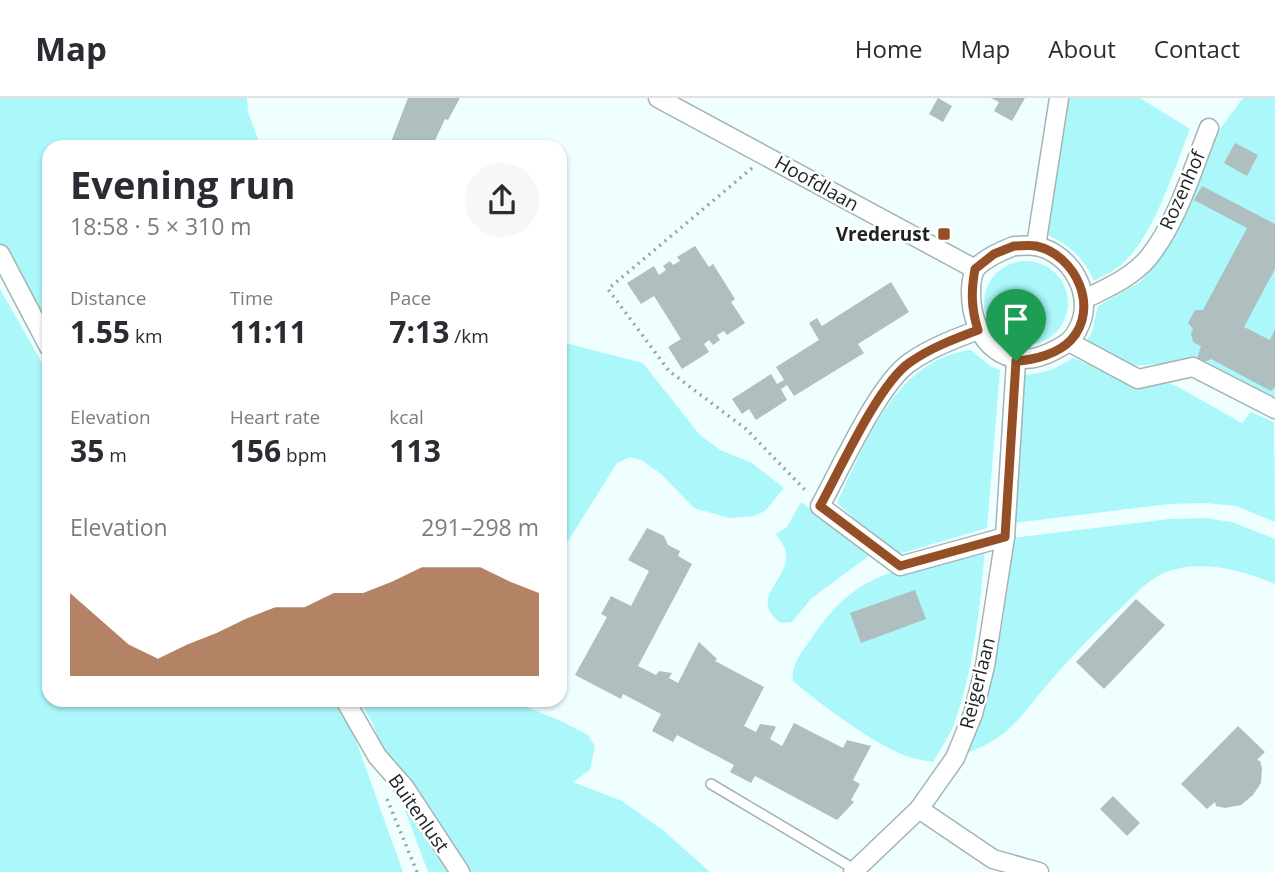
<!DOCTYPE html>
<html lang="en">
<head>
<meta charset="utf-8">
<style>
  :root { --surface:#fff; --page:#f7f7f7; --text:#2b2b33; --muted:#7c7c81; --line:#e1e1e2; --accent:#954f26 }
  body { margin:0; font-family:"Open Sans",sans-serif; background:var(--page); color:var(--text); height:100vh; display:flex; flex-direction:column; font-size:26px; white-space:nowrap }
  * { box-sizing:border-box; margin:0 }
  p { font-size:23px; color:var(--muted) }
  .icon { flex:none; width:38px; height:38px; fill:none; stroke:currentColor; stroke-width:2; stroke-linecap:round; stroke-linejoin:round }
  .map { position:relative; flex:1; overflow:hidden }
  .side { position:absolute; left:42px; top:42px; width:525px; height:567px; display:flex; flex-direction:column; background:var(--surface); border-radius:21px; box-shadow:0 2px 5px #0004 }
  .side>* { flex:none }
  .pin { position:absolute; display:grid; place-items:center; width:60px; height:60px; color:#fff; margin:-72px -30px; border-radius:50% 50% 50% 0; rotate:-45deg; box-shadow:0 0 7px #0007 }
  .pin .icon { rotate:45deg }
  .round { display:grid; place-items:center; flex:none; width:74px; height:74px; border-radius:37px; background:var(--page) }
  .overview { display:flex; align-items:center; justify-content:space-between; height:119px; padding:0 28px }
  h1 { font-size:38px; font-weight:700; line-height:52px }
  .metrics { display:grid; grid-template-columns:repeat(3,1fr); gap:10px; height:119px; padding:7px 28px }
  .metrics div { display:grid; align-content:center }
  .metrics b { font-size:30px; font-weight:700 }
  .metrics small { font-size:19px; font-weight:400 }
  .metrics p { font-size:19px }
  .chart { height:196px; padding:14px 28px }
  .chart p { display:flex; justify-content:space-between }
  .chart svg { width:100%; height:126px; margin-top:7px; fill:var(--accent); opacity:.7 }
  header { display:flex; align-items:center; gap:42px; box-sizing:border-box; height:98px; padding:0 35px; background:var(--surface); border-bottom:2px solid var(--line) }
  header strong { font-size:33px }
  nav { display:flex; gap:38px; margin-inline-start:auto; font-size:24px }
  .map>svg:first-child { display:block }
</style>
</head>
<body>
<header>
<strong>Map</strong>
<nav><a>Home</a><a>Map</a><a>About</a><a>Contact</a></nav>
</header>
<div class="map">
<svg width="1275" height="774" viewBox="0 0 1275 774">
  <rect width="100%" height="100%" fill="#efffff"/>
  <g fill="#abf7fa">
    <polygon points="0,0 247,0 248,14 261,49 49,49 49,233 0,147"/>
    <path d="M1065,0H1140L1190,31C1174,71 1156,132 1126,162C1118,171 1105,177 1094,183C1083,159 1069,146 1045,136Z"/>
    <polygon points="1243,0 1275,0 1275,296 1265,313 1164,265 1135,268 1085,246 1092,234 1098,208 1140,184 1157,164 1171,141 1211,43"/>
    <circle cx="1026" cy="205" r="42"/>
    <polygon points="0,191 49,277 49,602 330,602 347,623 355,640 403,774 0,774"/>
    <polygon points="560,241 569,246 643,265 699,336 720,352 752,365 784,390 765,413 754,418 729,420 694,410 661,376 643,363 630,359 617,365 560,456"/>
    <path d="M971,252L990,268L1000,272L987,430L895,457L837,405C866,344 896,261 971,252Z"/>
    <path d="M1073,260L1133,285L1162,282L1178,289L1242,325L1251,314L1274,324L1275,424L1236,408L1206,405L1169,406L1013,425L1023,277C1043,276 1056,271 1073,260Z"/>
    <path d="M801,404L870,457L812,500L792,524L781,525C745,499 794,481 785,451C783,446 779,441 776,436L787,429Z"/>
    <path d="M1205,420L1232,424L1275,441V486C1243,472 1200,461 1166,474C1149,481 1133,498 1120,511C1094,535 1070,560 1046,588C1018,621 1010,639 967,655C995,591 1007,510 1012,440L1170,421Z"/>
    <path d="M985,450C980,509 974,575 952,631C947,642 939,653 933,664C924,662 914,661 906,658C869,643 823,608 793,583C790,569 801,555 809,544C821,526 834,508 852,495C882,470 947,460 985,450Z"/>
    <polygon points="359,602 509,602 559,622 588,637 595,648 590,672 573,684 622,703 664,733 710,774 428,774 373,626"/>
  </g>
  <g fill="#afbebe">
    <polygon points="408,0 460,0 448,22 445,21 432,49 389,49"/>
    <polygon points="938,0 952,8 943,24 929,16"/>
    <polygon points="991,0 1025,0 1012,23 994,13 999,4"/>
    <polygon points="1235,45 1258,57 1247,78 1224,65"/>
    <polygon points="1202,88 1275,126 1275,171 1244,229 1270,242 1275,231 1275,289 1271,293 1211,261 1202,265 1197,261 1201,248 1193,244 1191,236 1193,231 1188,225 1195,212 1203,212 1247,130 1194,102"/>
    <polygon points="695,148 709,169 713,166 735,201 731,204 745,225 727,237 724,233 717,237 720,242 713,247 709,242 704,246 709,254 682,271 668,249 681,241 654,198 641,206 627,185 654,168 659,177 666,172 663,168 670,163 673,167 680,163 677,159"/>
    <polygon points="891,184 909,214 858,246 864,255 794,298 787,287 781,291 787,302 756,322 749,311 742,316 732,301 771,276 777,286 784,282 776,269 819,242 809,225 817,220 822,228"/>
    <polygon points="647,430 664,438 668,447 680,453 678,458 692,466 638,568 656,577 659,573 672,575 669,580 678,585 699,544 717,561 715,563 764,589 744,628 756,634 760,626 774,628 776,629 770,641 782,648 794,625 843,650 847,642 871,648 853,682 860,686 851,702 854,704 837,722 755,678 751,685 730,674 734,667 677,637 673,644 652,633 661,616 623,596 621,601 575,577 607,519 601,516 611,498 631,508 649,473 628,462"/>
    <polygon points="915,492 926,521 861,545 850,515"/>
    <polygon points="1136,501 1165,527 1104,591 1076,564"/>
    <polygon points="1238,628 1265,654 1257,662 1260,663 1262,670 1261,685 1253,697 1241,707 1225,710 1216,708 1215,704 1207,711 1181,686"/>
    <polygon points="1113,698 1140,725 1127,738 1100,711"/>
  </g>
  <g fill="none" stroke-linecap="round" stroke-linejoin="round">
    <defs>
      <polyline id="lane" points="711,686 854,771"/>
      <g id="street">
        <polyline points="658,0 975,171"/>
        <path d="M1014,148C1021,148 1029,147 1036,148C1071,155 1096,198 1078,231C1073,242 1065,247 1055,252C1008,278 971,244 971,195C971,188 972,175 977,169C987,159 1001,153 1014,148Z"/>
        <polyline points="1036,148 1059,0"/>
        <polyline points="0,156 49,249"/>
        <path d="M1085,201C1107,190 1133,179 1149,159C1178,122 1192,73 1209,30"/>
        <path d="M978,232C954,241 930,250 909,265C878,287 840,372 820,408L900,468L1005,439"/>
        <polyline points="1069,244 1138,281 1193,269 1275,311"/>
        <polyline points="345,602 377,658 405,690 460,774"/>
        <polyline points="919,711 993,761 1039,774"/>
        <polyline points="853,774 919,711 955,660 973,616 985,568 1005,439 1016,263"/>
      </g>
    </defs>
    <use href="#lane" stroke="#a4b3b3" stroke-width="12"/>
    <use href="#street" stroke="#a4b3b3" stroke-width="21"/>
    <g stroke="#98a3a4" stroke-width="3.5" stroke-dasharray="2 5" stroke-linecap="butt">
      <polyline points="752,70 608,191 669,273 746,331 806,393"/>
      <polyline points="387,701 417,774"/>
    </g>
    <use href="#lane" stroke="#fff" stroke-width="9"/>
    <use href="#street" stroke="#fff" stroke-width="18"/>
  </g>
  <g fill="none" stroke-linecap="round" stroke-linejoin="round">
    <defs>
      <path id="route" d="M1014,148C1021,148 1029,147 1036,148C1076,157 1100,210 1071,242C1058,256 1034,262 1016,263L1005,439L900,468L820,408C840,372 878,287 909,265C930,250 954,241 978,232C971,210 971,193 975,171L994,156Z"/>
    </defs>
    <use href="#route" stroke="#fff" stroke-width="14"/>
    <use href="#route" stroke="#954f26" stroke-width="9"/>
  </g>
  <rect fill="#954f26" stroke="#fff" stroke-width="2.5" x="937" y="129" width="14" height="14" rx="3.5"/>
  <g text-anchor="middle" stroke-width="5" stroke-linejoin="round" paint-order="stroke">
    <g font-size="19" fill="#1e2324" stroke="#fff">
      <text transform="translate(817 85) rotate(29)" y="7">Hoofdlaan</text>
      <text transform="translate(1182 92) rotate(-66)" y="7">Rozenhof</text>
      <text transform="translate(977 585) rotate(-76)" y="7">Reigerlaan</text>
      <text transform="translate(419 715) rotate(55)" y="7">Buitenlust</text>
    </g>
    <g font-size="19" font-weight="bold" fill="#1e2324" stroke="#fff" text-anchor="end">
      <text x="930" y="143">Vrederust</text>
    </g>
  </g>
</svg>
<div class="pin" style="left:1016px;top:263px;background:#1e9e55"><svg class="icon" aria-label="arrive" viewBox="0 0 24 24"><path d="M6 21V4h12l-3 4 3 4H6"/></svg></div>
<section class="side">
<div class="overview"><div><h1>Evening run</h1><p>18:58 · 5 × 310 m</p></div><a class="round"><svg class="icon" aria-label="share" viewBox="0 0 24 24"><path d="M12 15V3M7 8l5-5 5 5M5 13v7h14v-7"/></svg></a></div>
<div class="metrics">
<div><p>Distance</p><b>1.55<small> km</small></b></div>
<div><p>Time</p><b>11:11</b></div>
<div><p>Pace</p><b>7:13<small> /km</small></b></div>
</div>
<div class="metrics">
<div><p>Elevation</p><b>35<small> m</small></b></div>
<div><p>Heart rate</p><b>156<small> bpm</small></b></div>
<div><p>kcal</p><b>113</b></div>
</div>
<div class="chart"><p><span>Elevation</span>291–298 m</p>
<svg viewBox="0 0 160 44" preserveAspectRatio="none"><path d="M0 44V15L10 24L20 33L30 38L40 33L50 29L60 24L70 20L80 20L90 15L100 15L110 11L120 6L130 6L140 6L150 11L160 15V44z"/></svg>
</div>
</section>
</div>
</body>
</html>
